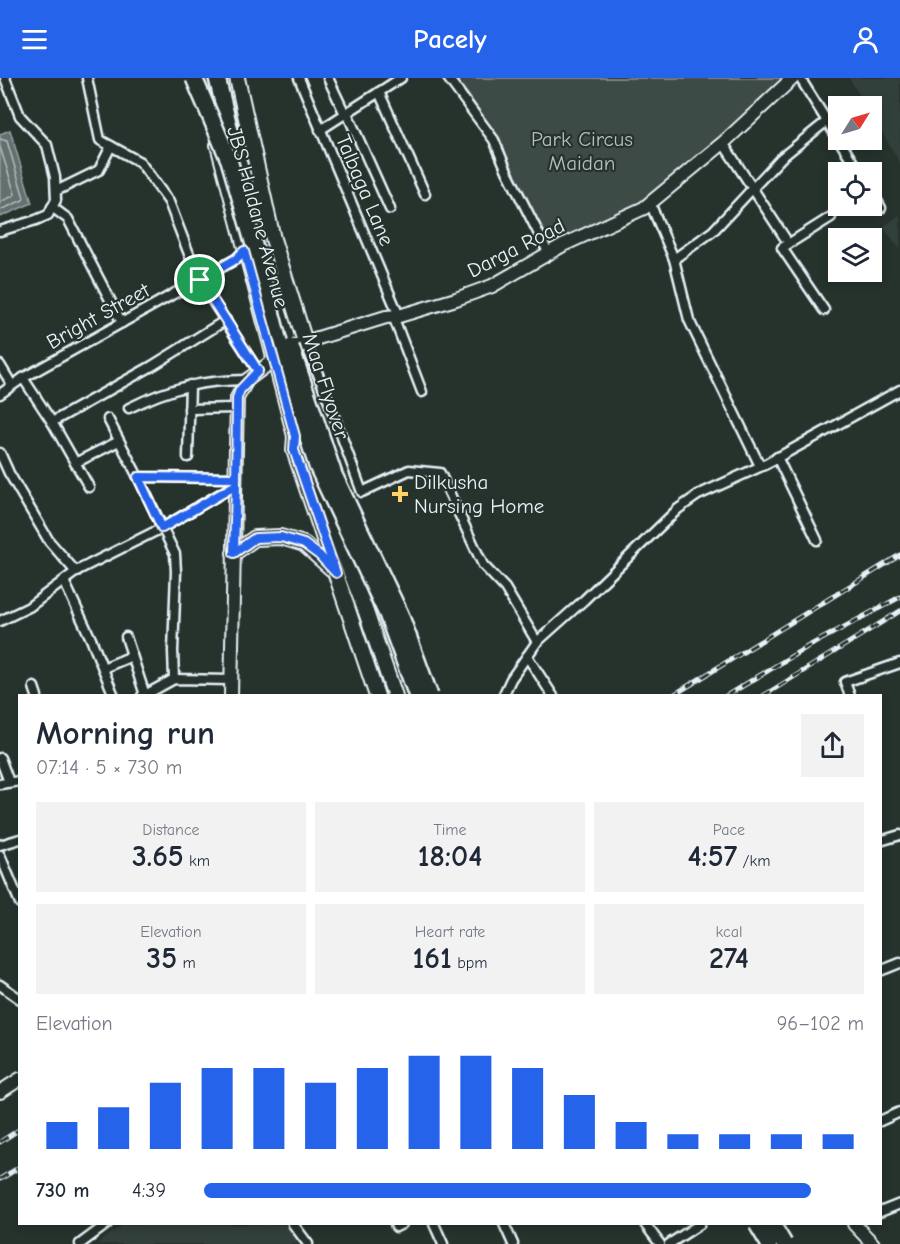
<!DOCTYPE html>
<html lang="en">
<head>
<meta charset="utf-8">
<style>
  :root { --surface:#fff; --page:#f2f2f3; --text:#1f2937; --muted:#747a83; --accent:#2563eb }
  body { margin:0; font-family:"Comic Neue",sans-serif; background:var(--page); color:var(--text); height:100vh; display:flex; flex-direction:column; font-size:22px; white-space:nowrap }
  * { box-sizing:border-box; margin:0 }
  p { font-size:20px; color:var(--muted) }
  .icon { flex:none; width:33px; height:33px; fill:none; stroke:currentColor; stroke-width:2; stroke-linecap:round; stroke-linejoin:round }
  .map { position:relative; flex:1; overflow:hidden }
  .sheet { position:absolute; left:18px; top:616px; width:864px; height:531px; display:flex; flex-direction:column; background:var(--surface); border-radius:0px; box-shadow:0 3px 9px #0003 }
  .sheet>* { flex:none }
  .needle { width:39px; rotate:53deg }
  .buttons { position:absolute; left:828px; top:18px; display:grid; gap:12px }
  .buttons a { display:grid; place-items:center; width:54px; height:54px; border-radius:0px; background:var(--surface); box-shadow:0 3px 9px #0003; font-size:30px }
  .pin { position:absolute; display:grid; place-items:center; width:51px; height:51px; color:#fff; margin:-26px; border:3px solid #fff; border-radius:50%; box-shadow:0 2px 6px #0007 }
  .round { display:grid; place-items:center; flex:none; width:63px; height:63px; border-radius:0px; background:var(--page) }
  .headline { display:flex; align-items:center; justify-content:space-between; height:102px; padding:0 18px }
  h1 { font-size:33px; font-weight:800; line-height:45px }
  .metrics { display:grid; grid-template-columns:repeat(3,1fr); gap:9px; height:102px; padding:6px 18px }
  .metrics div { display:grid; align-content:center; border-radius:0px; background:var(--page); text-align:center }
  .metrics b { font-size:30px; font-weight:800 }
  .metrics small { font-size:16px; font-weight:400 }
  .metrics p { font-size:16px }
  .chart { height:168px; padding:12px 18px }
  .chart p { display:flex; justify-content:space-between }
  .chart svg { width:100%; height:108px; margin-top:6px; stroke:var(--accent); stroke-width:6 }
  ul { padding:0 18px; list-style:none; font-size:20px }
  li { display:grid; grid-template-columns:96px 72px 1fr; align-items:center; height:45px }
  li i { height:15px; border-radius:8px; background:var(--accent) }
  header { display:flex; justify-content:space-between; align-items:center; height:78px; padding:0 18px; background:var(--accent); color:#fff; font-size:27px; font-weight:800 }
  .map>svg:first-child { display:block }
</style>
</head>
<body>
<header><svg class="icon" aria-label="menu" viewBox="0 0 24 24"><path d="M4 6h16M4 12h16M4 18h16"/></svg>Pacely<svg class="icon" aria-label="person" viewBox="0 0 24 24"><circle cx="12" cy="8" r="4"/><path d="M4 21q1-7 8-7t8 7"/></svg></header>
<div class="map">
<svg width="900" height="1166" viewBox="0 0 900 1166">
  <rect width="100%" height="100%" fill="#26332d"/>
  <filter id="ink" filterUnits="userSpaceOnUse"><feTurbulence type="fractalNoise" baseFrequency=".0167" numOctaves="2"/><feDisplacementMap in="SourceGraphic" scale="12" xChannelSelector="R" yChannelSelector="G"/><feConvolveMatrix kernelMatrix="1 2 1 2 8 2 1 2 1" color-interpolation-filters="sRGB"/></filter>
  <g filter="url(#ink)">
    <g fill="#333f3a">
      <polygon points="849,0 900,0 900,85 872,37 872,28 866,28"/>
      <polygon points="900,137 900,171 883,149"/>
      <polygon points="124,1146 288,1146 304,1166 97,1166"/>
    </g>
    <polygon fill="#3e4b47" stroke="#939ea0" stroke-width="1.5" points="456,0 787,0 719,69 642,125 550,168 511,95 499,60"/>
    <polygon fill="#636f6d" stroke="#98a3a5" stroke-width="1.5" points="10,52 32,125 0,139 0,56"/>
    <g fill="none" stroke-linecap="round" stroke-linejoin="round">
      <g stroke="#b3bdc0" stroke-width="1.5">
        <polyline points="0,61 7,63 24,120 23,122 0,132"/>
        <polyline points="0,69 15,116 13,118 0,124"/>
      </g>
      <defs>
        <g id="street">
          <polyline points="87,0 100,62 140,84 169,124 199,202 258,293"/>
          <polyline points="299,0 399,238"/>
          <polyline points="328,0 345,36"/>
          <polyline points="448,0 494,62 507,93 549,176"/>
          <polyline points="800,0 838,61"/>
          <polyline points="379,14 425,116"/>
          <polyline points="347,35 390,131"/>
          <polyline points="320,52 401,0"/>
          <polyline points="839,62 859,94"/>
          <polyline points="723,65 785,160"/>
          <polyline points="56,113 99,92 111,68"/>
          <polyline points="872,114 881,130"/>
          <polyline points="650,125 674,181 689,242 760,388"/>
          <polyline points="52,129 68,141 122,245"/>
          <polyline points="0,153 36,142 48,137 56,122 55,99 47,67 20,38 5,0"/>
          <polyline points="674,181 713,153 781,80 827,43"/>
          <polyline points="824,232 782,170 831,139"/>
          <polyline points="393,238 422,314"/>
          <polyline points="305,264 326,316 362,414 409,392 440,395 483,487 505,510 537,564 584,522 678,431 698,417 766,386 900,312"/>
          <polyline points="0,287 12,307"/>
          <polyline points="23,300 52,344 89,409"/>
          <polyline points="0,316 23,300 236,181 244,173"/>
          <path d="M129,330C169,310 203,302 247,302"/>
          <polyline points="189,331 236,330"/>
          <polyline points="108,341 138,399 236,400"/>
          <polyline points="52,344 152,288 226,242"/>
          <polyline points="0,375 9,395 49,463 76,494"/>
          <polyline points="188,379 190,307"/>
          <polyline points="777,379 817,462"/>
          <polyline points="75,385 119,363"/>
          <polyline points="138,399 175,476 176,494 173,573 174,601"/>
          <polyline points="64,503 91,561 114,618"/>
          <polyline points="0,543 29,529 78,492 162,450 235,407"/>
          <polyline points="126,559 145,617 142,618"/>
          <polyline points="527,578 553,618"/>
          <polyline points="103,590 132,578"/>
          <polyline points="34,609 37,618"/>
          <polyline points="145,617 174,601 231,602"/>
          <polyline points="503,618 511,601 537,564"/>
          <polyline points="850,618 845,604 900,585"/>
          <polyline points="0,680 9,704"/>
          <polyline points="0,706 20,703"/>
          <polyline points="880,763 900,757"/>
          <polyline points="0,767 20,761"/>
          <polyline points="0,777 20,825"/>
          <polyline points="880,893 900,885"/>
          <polyline points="0,907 20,921"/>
          <polyline points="880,1043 900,1034"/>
          <polyline points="880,1134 900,1126"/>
          <polyline points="293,1146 308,1166"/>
          <polyline points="395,1146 396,1149 402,1146"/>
          <polyline points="434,1146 443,1166"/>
          <polyline points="504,1146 513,1166"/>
          <polyline points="645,1146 660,1166"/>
          <polyline points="80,1166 107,1146"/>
          <polyline points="669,1166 700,1146"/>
        </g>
        <g id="secondary">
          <polyline points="305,264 386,239 399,238 456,221 492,208 563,167 644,130 723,65 793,0"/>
          <polyline points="231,618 237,320 247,302 274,282"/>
          <polyline points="0,1014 20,1001"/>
          <polyline points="854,1146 873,1166"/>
        </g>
        <g id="primary">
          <polyline points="237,0 273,161 305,264 283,277"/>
          <polyline points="218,67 295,358 304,372 366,534 395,618"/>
          <polyline points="295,358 294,372 377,618"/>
          <polyline points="234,475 255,460 281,459 304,466 332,491"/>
        </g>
        <polyline id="highway" points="217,0 235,73 252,130"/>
      </defs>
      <use href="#street" stroke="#e8f1f8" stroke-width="13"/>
      <use href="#secondary" stroke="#e8f1f8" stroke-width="16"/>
      <use href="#primary" stroke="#e8f1f8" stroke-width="18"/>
      <use href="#highway" stroke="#e8f1f8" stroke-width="20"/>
      <use href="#street" stroke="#26332d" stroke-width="8"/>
      <use href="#secondary" stroke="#26332d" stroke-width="12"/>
      <use href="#primary" stroke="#26332d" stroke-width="14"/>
      <use href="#highway" stroke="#26332d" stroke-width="15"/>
      <defs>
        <g id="rail">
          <polyline points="672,618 900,477"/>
          <polyline points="726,618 807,569 900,519"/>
          <polyline points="763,618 900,533"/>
          <polyline points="0,1064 20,1051"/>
          <polyline points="0,1101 20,1089"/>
        </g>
      </defs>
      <use href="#rail" stroke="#e8f1f8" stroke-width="5"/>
      <use href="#rail" stroke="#26332d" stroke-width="3" stroke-dasharray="9" stroke-linecap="butt"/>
      <defs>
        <g id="highway-bridge">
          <polyline points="194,0 229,82 254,167 288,299 317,388 387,536 417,618"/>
          <polyline points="291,269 334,397 400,536 430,618"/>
          <polyline points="757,1146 769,1166"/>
          <polyline points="772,1146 784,1166"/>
        </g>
      </defs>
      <use href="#highway-bridge" stroke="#e8f1f8" stroke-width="20" stroke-linecap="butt"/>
      <use href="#highway-bridge" stroke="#26332d" stroke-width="15"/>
    </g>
  </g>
  <g fill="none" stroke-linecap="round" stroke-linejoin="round" filter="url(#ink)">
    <defs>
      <polyline id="route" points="200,202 258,293 240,312 237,320 236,407 162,450 138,399 236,400 236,407 234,475 255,460 281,459 304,466 319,477 336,495 294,372 295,358 244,173 236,181 200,202"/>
    </defs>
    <use href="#route" stroke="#fff" stroke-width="12"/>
    <use href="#route" stroke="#2563eb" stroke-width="8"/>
  </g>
  <path fill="#ffd166" stroke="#26332d" stroke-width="2" d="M397 407h6v6h6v6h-6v6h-6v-6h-6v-6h6z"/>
  <g text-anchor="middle" stroke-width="4.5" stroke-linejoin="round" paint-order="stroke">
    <g font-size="21" fill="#b5bfc3" stroke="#26332d">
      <text x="582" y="68">Park Circus<tspan x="582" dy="24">Maidan</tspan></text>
    </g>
    <g font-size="21" fill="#e8f1f8" stroke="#26332d">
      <text transform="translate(365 112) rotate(67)" y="7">Talbaga Lane</text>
      <text transform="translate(258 139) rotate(75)" y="7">JBS Haldane Avenue</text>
      <text transform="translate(516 170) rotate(-27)" y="7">Darga Road</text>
      <text transform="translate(98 238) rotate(-29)" y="7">Bright Street</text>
      <text transform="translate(326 308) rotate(72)" y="7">Maa Flyover</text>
    </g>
    <g font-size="21" fill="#e8f1f8" stroke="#26332d" text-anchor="start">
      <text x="414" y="411">Dilkusha<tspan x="414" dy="24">Nursing Home</tspan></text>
    </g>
  </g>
</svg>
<div class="buttons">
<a><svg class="needle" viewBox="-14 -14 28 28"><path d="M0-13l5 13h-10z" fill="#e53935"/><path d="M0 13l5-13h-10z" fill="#747a83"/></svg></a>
<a><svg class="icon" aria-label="locate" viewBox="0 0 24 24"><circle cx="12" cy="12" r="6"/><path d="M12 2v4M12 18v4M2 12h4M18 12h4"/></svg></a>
<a><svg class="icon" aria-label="layers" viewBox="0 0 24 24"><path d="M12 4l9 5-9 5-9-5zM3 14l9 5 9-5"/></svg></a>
</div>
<div class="pin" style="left:200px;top:202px;background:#1e9e55"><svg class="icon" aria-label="arrive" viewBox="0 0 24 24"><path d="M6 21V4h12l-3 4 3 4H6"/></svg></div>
<section class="sheet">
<div class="headline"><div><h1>Morning run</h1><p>07:14 · 5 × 730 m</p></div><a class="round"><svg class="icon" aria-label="share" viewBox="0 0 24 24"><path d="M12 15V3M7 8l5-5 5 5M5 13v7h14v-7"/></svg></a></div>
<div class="metrics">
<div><p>Distance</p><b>3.65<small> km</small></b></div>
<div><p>Time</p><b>18:04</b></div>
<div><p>Pace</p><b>4:57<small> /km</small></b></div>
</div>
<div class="metrics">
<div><p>Elevation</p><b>35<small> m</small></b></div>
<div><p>Heart rate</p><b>161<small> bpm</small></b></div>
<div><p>kcal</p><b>274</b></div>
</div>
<div class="chart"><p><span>Elevation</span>96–102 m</p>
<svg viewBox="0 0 160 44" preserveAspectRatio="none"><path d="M5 44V33M15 44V27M25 44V17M35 44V11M45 44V11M55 44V17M65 44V11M75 44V6M85 44V6M95 44V11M105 44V22M115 44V33M125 44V38M135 44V38M145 44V38M155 44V38"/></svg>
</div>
<ul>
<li><b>730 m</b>4:39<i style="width:92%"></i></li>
</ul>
</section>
</div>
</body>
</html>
